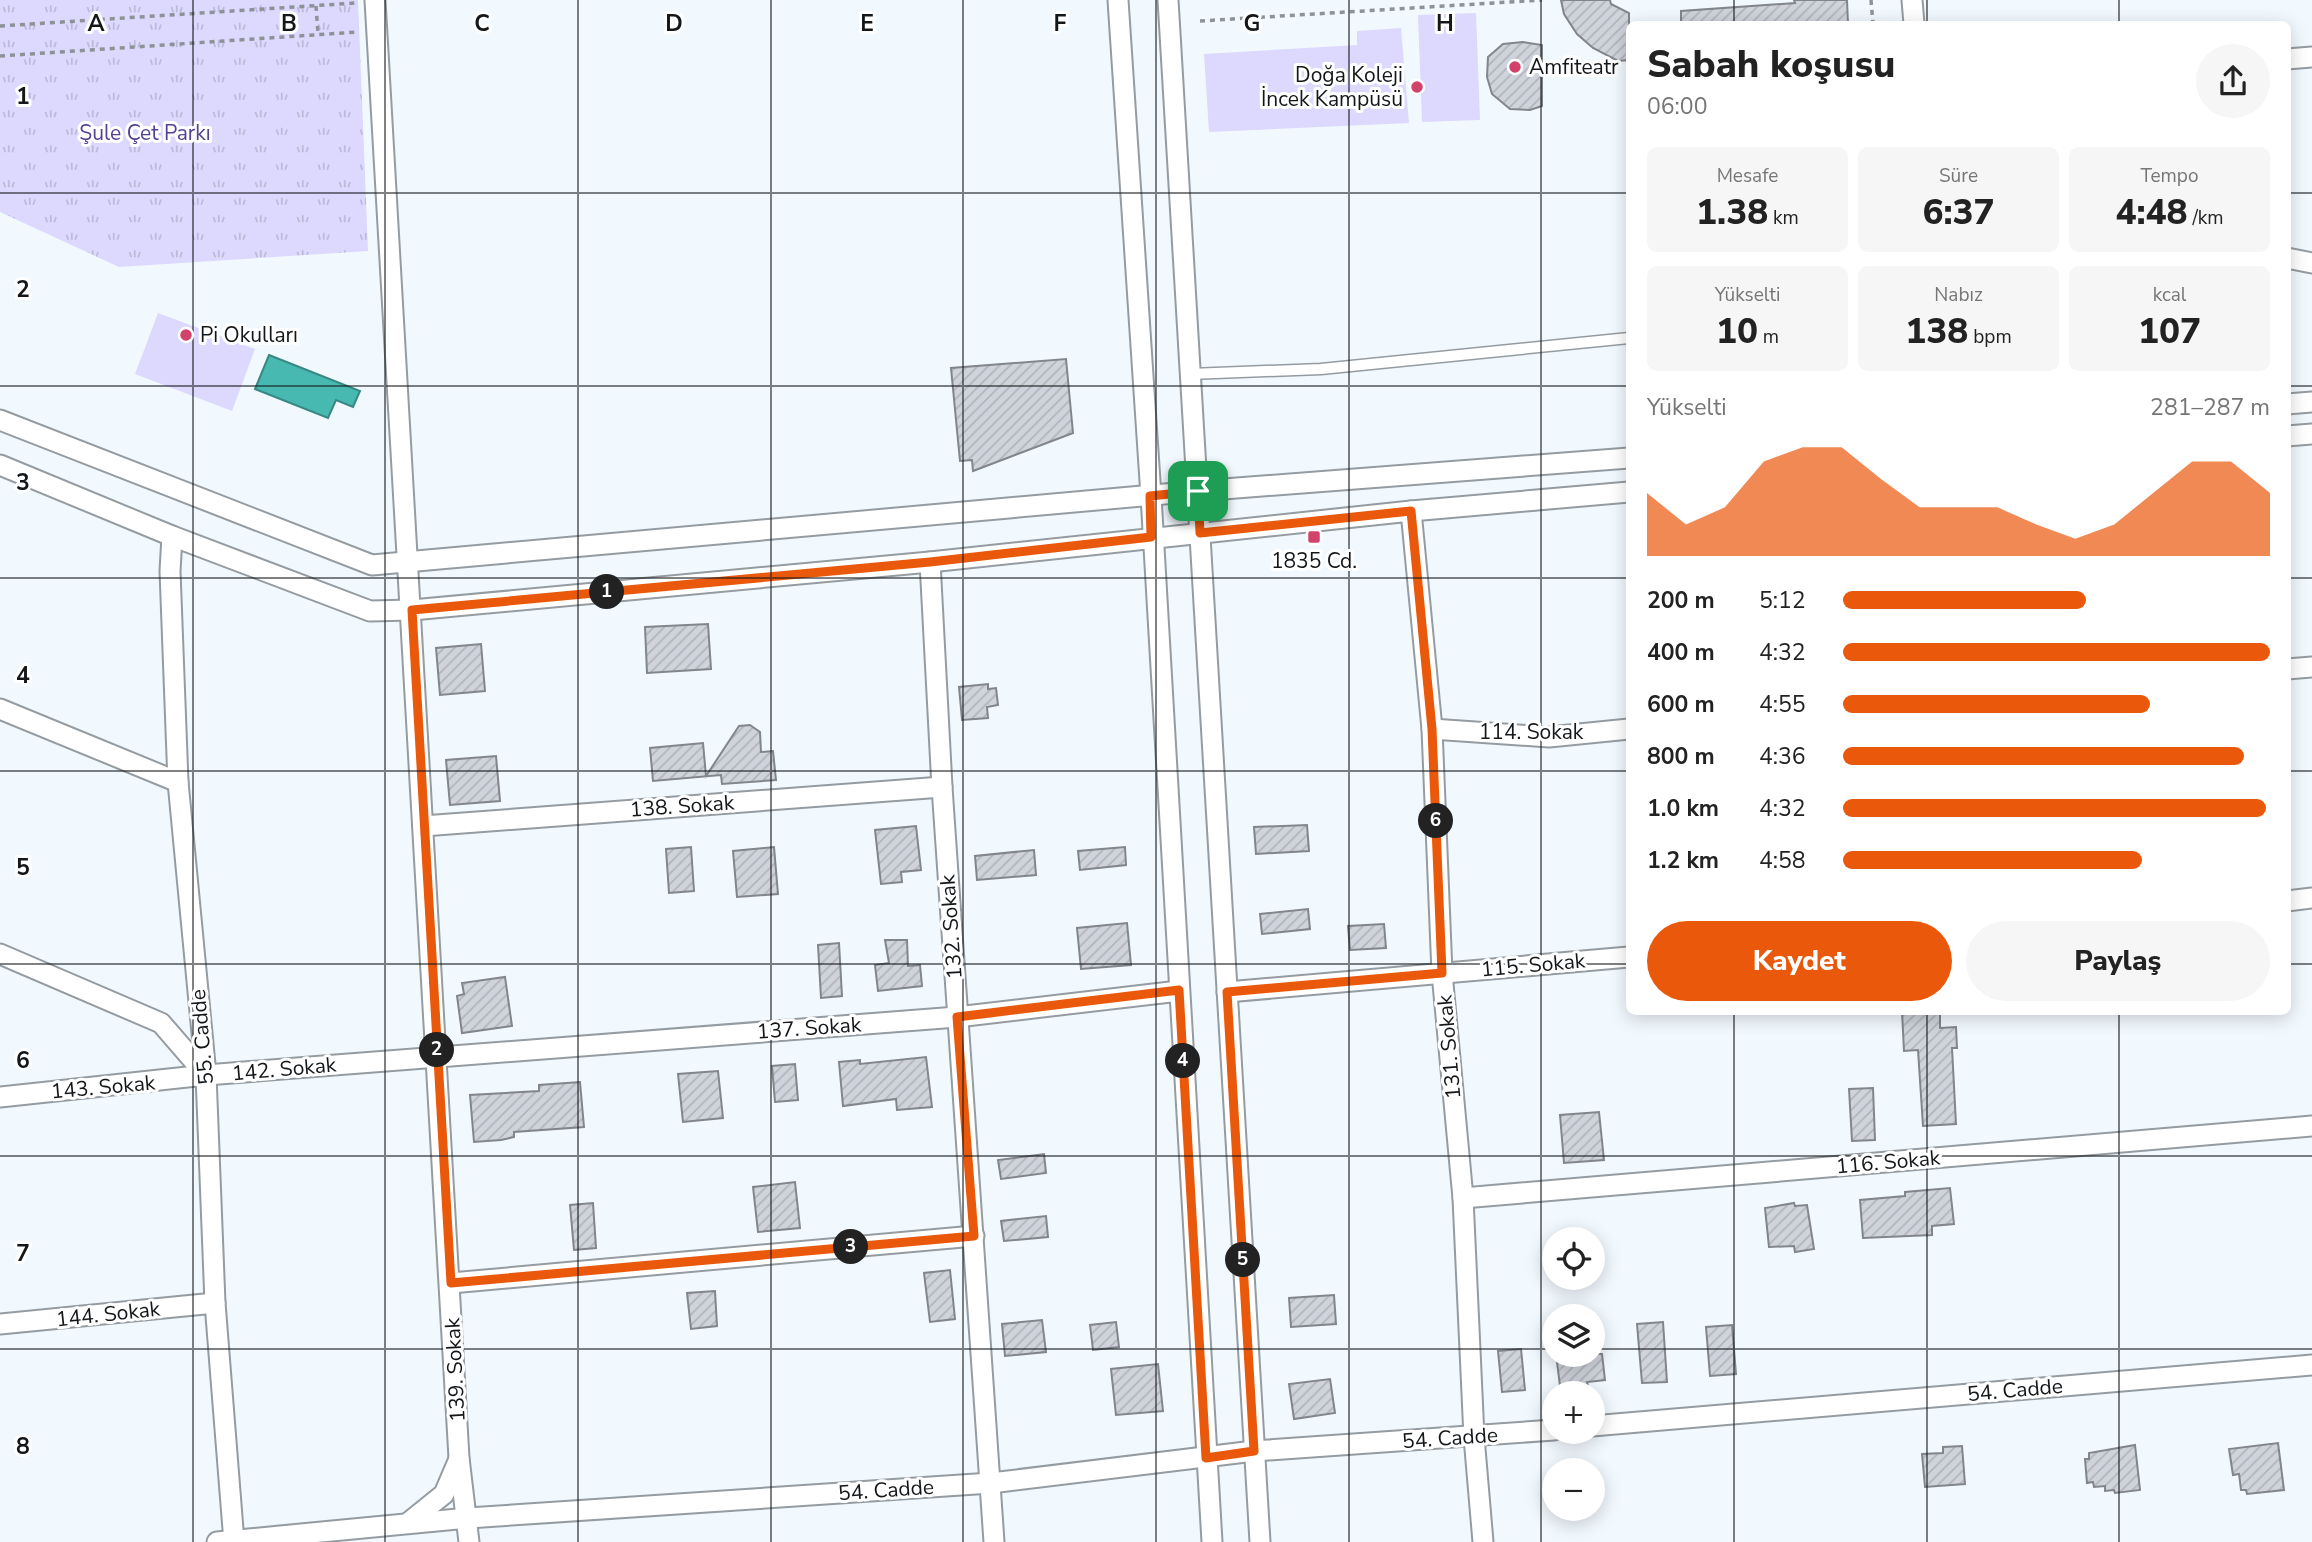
<!DOCTYPE html>
<html lang="tr">
<head>
<meta charset="utf-8">
<style>
  :root { --surface:#fff; --page:#f6f6f6; --text:#222; --muted:#767676; --accent:#ea580c }
  body { margin:0; font-family:"Nunito Sans",sans-serif; background:var(--page); color:var(--text); height:100vh; display:flex; flex-direction:column; font-size:26px; white-space:nowrap }
  * { box-sizing:border-box; margin:0 }
  p { font-size:23px; color:var(--muted) }
  .icon { flex:none; width:38px; height:38px; fill:none; stroke:currentColor; stroke-width:2; stroke-linecap:round; stroke-linejoin:round }
  .map { position:relative; flex:1; overflow:hidden }
  .sheet { position:absolute; left:1626px; top:21px; width:665px; height:994px; display:flex; flex-direction:column; background:var(--surface); border-radius:10px; box-shadow:0 4px 18px #0003 }
  .sheet>* { flex:none }
  .fabs { position:absolute; left:1542px; top:1227px; display:grid; gap:14px }
  .fabs a { display:grid; place-items:center; width:63px; height:63px; border-radius:50%; background:var(--surface); box-shadow:0 4px 18px #0003; font-size:35px }
  .pin { position:absolute; display:grid; place-items:center; width:60px; height:60px; color:#fff; margin:-30px; border-radius:14px; box-shadow:0 4px 10px #0006 }
  .km { position:absolute; width:35px; height:35px; margin:-18px; border-radius:50%; background:#222; color:#fff; font-size:19px; line-height:35px; text-align:center }
  .round { display:grid; place-items:center; flex:none; width:74px; height:74px; border-radius:37px; background:var(--page) }
  .head { display:flex; align-items:center; justify-content:space-between; height:119px; padding:0 21px }
  h1 { font-size:38px; font-weight:800; line-height:52px }
  .stats { display:grid; grid-template-columns:repeat(3,1fr); gap:10px; height:119px; padding:7px 21px }
  .stats div { display:grid; align-content:center; border-radius:10px; background:var(--page); text-align:center }
  .stats b { font-size:35px; font-weight:800 }
  .stats small { font-size:19px; font-weight:400 }
  .stats p { font-size:19px }
  .chart { height:196px; padding:14px 21px }
  .chart p { display:flex; justify-content:space-between }
  .chart svg { width:100%; height:126px; margin-top:7px; fill:var(--accent); opacity:.7 }
  .action { display:flex; gap:14px; margin-top:auto; padding:14px 21px }
  .action a { flex:1; height:80px; border-radius:42px; background:var(--accent); color:#fff; font-size:28px; font-weight:800; line-height:80px; text-align:center }
  .action a+a { background:var(--page); color:var(--text) }
  ul { padding:0 21px; list-style:none; font-size:23px }
  li { display:grid; grid-template-columns:112px 84px 1fr; align-items:center; height:52px }
  li i { height:18px; border-radius:9px; background:var(--accent) }
  .map>svg:first-child { display:block }
</style>
</head>
<body>
<div class="map">
<svg width="2312" height="1542" viewBox="0 0 2312 1542">
  <defs>
    <pattern id="park-tufts" width="24" height="20" patternUnits="userSpaceOnUse" patternTransform="scale(1.75)"><rect width="24" height="20" fill="#ddd8fe"/><path d="M3 7l-1-3M5 7V3M7 7l1-3M15 17l-1-3M17 17v-4M19 17l1-3" fill="none" stroke="#bdb9d9"/></pattern>
    <pattern id="building-hatch" width="6" height="6" patternUnits="userSpaceOnUse" patternTransform="scale(1.75)"><rect width="6" height="6" fill="#cfd3db"/><path d="M-1 1l2-2M0 6l6-6M5 7l2-2" fill="none" stroke="#b1b4bb"/></pattern>
  </defs>
  <rect width="100%" height="100%" fill="#f2f9fe"/>
  <g fill="#ddd8fe">
    <polygon points="1476,13 1480,120 1422,122 1418,15"/>
    <polygon points="1401,28 1409,123 1209,132 1204,54 1357,45 1357,31"/>
    <polygon points="158,313 255,349 232,411 135,374"/>
  </g>
  <polygon fill="url(#park-tufts)" points="0,0 358,0 368,251 119,267 0,212"/>
  <polygon fill="#47b9b1" stroke="#388883" stroke-width="2" points="269,355 360,391 353,407 336,400 328,418 255,389"/>
  <g fill="url(#building-hatch)" stroke="#82858c" stroke-width="2">
    <polygon points="1561,0 1610,0 1611,4 1629,13 1629,60 1618,61 1593,48 1577,34 1564,14"/>
    <polygon points="1794,0 1847,0 1848,24 1681,24 1681,11 1795,3"/>
    <polygon points="1523,42 1542,45 1542,106 1530,110 1510,109 1492,94 1487,77 1488,57 1503,44"/>
    <polygon points="1066,359 1073,433 973,471 972,460 960,461 951,368"/>
    <polygon points="708,624 711,669 647,673 645,627"/>
    <polygon points="481,644 485,691 440,695 436,648"/>
    <polygon points="988,684 988,689 996,688 998,705 987,707 988,718 962,720 959,687"/>
    <polygon points="750,725 760,732 761,752 773,751 776,780 722,784 721,775 653,781 650,748 703,743 706,776 739,726"/>
    <polygon points="496,756 500,801 450,805 446,760"/>
    <polygon points="1307,825 1309,851 1256,854 1254,827"/>
    <polygon points="916,826 921,870 901,872 902,882 881,884 875,830"/>
    <polygon points="691,847 694,891 669,893 666,849"/>
    <polygon points="774,847 778,894 737,897 733,851"/>
    <polygon points="1125,847 1126,865 1080,870 1078,851"/>
    <polygon points="1034,850 1036,875 977,880 975,856"/>
    <polygon points="1308,909 1310,929 1262,934 1260,914"/>
    <polygon points="1127,923 1131,965 1081,969 1077,928"/>
    <polygon points="1384,924 1386,948 1350,950 1348,926"/>
    <polygon points="885,940 907,940 908,966 920,965 922,986 878,991 875,965 889,963"/>
    <polygon points="839,943 842,996 821,998 818,945"/>
    <polygon points="505,977 512,1026 462,1033 457,996 464,994 462,983"/>
    <polygon points="1902,1012 1940,1012 1940,1028 1956,1027 1957,1048 1952,1048 1956,1124 1923,1126 1918,1050 1904,1051"/>
    <polygon points="926,1057 932,1107 897,1110 896,1099 843,1106 839,1062 860,1060 860,1064"/>
    <polygon points="795,1064 798,1100 775,1102 772,1066"/>
    <polygon points="718,1071 723,1118 683,1122 678,1074"/>
    <polygon points="580,1082 584,1127 514,1132 514,1137 501,1140 474,1142 470,1095 539,1091 539,1085"/>
    <polygon points="1873,1088 1875,1140 1852,1141 1849,1089"/>
    <polygon points="1599,1112 1604,1160 1564,1163 1560,1115"/>
    <polygon points="1044,1154 1046,1173 1001,1179 998,1160"/>
    <polygon points="795,1182 800,1228 758,1232 753,1187"/>
    <polygon points="1950,1188 1954,1224 1932,1226 1932,1235 1863,1238 1860,1200 1905,1196 1905,1192"/>
    <polygon points="593,1203 596,1248 574,1250 570,1205"/>
    <polygon points="1794,1203 1795,1206 1807,1205 1814,1249 1795,1252 1794,1246 1769,1247 1765,1208"/>
    <polygon points="1046,1216 1048,1237 1004,1241 1001,1221"/>
    <polygon points="950,1270 955,1319 930,1322 924,1273"/>
    <polygon points="715,1291 717,1326 691,1329 687,1293"/>
    <polygon points="1334,1295 1336,1324 1291,1327 1289,1298"/>
    <polygon points="1042,1320 1046,1352 1005,1356 1002,1324"/>
    <polygon points="1116,1322 1119,1347 1093,1350 1090,1325"/>
    <polygon points="1663,1322 1667,1382 1642,1383 1637,1324"/>
    <polygon points="1732,1325 1736,1374 1710,1376 1706,1327"/>
    <polygon points="1521,1349 1525,1390 1502,1392 1498,1351"/>
    <polygon points="1556,1354 1602,1354 1605,1380 1587,1382 1588,1386 1569,1388 1569,1385 1560,1386"/>
    <polygon points="1158,1364 1163,1411 1116,1415 1111,1369"/>
    <polygon points="1330,1379 1335,1413 1294,1419 1289,1384"/>
    <polygon points="2278,1443 2284,1490 2247,1494 2246,1490 2241,1490 2239,1474 2233,1475 2229,1449"/>
    <polygon points="2135,1445 2140,1490 2115,1493 2114,1490 2105,1491 2105,1486 2094,1487 2093,1482 2087,1483 2085,1459 2089,1459 2089,1453"/>
    <polygon points="1962,1446 1965,1484 1925,1487 1922,1454 1943,1453 1943,1447"/>
  </g>
  <g fill="none" stroke-linecap="round" stroke-linejoin="round">
    <defs>
      <polyline id="service" points="1190,374 1321,369 1629,338"/>
      <g id="minor">
        <polyline points="375,0 459,1458 469,1542"/>
        <polyline points="1118,0 1151,496 1212,1542"/>
        <polyline points="1168,0 1260,1542"/>
        <polyline points="1912,0 1914,24"/>
        <polyline points="2287,59 2312,57"/>
        <polyline points="2287,258 2312,263"/>
        <polyline points="2287,404 2312,402"/>
        <polyline points="0,420 372,565 1198,491 1629,458"/>
        <polyline points="2287,436 2312,434"/>
        <polyline points="0,465 172,536 370,611 412,610 930,562 1411,511 1629,492"/>
        <polyline points="1411,511 1432,729 1442,973 1463,1198 1474,1437 1483,1542"/>
        <polyline points="172,536 170,571 178,782 206,1075 215,1303 234,1542"/>
        <polyline points="930,562 942,787 994,1542"/>
        <polyline points="2287,669 2312,667"/>
        <polyline points="0,709 178,782"/>
        <polyline points="1432,729 1549,737 1629,729"/>
        <polyline points="423,826 942,787"/>
        <polyline points="2287,901 2312,898"/>
        <polyline points="0,954 161,1023 206,1075"/>
        <polyline points="1227,992 1629,957"/>
        <polyline points="0,1097 206,1075 957,1017 1179,991"/>
        <polyline points="1463,1198 2312,1126"/>
        <polyline points="451,1283 974,1236"/>
        <polyline points="0,1324 215,1303"/>
        <polyline points="1592,1426 2312,1365"/>
        <polyline points="408,1523 444,1494 459,1459"/>
        <polyline points="217,1542 468,1518 991,1483 1254,1451 1554,1430"/>
      </g>
    </defs>
    <use href="#service" stroke="#949ca1" stroke-width="13"/>
    <use href="#minor" stroke="#949ca1" stroke-width="23"/>
    <g stroke="#8d9296" stroke-width="3.5" stroke-dasharray="5 5" stroke-linecap="butt">
      <polyline points="1871,0 1873,24"/>
      <polyline points="316,6 318,34"/>
      <polyline points="1200,21 1542,0"/>
      <polyline points="0,26 356,3"/>
      <polyline points="0,56 358,32"/>
    </g>
    <use href="#service" stroke="#fff" stroke-width="10"/>
    <use href="#minor" stroke="#fff" stroke-width="19"/>
  </g>
  <g fill="none" stroke-linecap="round" stroke-linejoin="round">
    <defs>
      <polygon id="route" points="1198,491 1200,533 1411,511 1432,729 1442,973 1227,992 1254,1451 1206,1458 1179,990 957,1017 974,1236 451,1283 412,610 930,562 1151,537 1150,496"/>
    </defs>
    <use href="#route" stroke="#fff" stroke-width="14"/>
    <use href="#route" stroke="#ea580c" stroke-width="9"/>
  </g>
  <path fill="none" stroke="#141719" stroke-width="2" stroke-opacity="0.55" d="M193,0V1542M385,0V1542M578,0V1542M771,0V1542M963,0V1542M1156,0V1542M1349,0V1542M1541,0V1542M1734,0V24M1927,0V24M2119,0V24M0,193H1629M2287,193H2312M0,386H1629M2287,386H2312M0,578H1629M2287,578H2312M0,771H1629M2287,771H2312M0,964H1629M2287,964H2312M1734,1012V1542M1927,1012V1542M2119,1012V1542M0,1156H2312M0,1349H1554M1592,1349H2312"/>
  <g fill="#d1436a" stroke="#fff" stroke-width="2.5">
    <circle cx="1515" cy="67" r="7"/>
    <circle cx="1417" cy="87" r="7"/>
    <circle cx="186" cy="335" r="7"/>
    <rect x="1307" y="530" width="14" height="14" rx="3.5"/>
  </g>
  <g text-anchor="middle" stroke-width="6" stroke-linejoin="round" paint-order="stroke">
    <g font-size="21" fill="#141719" stroke="#fff" text-anchor="start">
      <text x="1529" y="74">Amfiteatr</text>
      <text x="1403" y="82" text-anchor="end">Doğa Koleji<tspan x="1403" dy="24">İncek Kampüsü</tspan></text>
      <text x="200" y="342">Pi Okulları</text>
      <text x="1314" y="568" text-anchor="middle">1835 Cd.</text>
    </g>
    <g font-size="21" fill="#544094" stroke="#fff">
      <text x="145" y="140">Şule Çet Parkı</text>
    </g>
    <g font-size="21" fill="#141719" stroke="#fff">
      <text x="1531" y="739">114. Sokak</text>
      <text transform="translate(682 806) rotate(-4)" y="7">138. Sokak</text>
      <text transform="translate(951 927) rotate(-94)" y="7">132. Sokak</text>
      <text transform="translate(1533 965) rotate(-5)" y="7">115. Sokak</text>
      <text transform="translate(809 1028) rotate(-4)" y="7">137. Sokak</text>
      <text transform="translate(202 1037) rotate(-95)" y="7">55. Cadde</text>
      <text transform="translate(1449 1047) rotate(-95)" y="7">131. Sokak</text>
      <text transform="translate(284 1069) rotate(-5)" y="7">142. Sokak</text>
      <text transform="translate(103 1087) rotate(-5)" y="7">143. Sokak</text>
      <text transform="translate(1888 1162) rotate(-5)" y="7">116. Sokak</text>
      <text transform="translate(108 1314) rotate(-6)" y="7">144. Sokak</text>
      <text transform="translate(455 1370) rotate(-93)" y="7">139. Sokak</text>
      <text transform="translate(2015 1390) rotate(-5)" y="7">54. Cadde</text>
      <text transform="translate(1450 1438) rotate(-4)" y="7">54. Cadde</text>
      <text transform="translate(886 1490) rotate(-4)" y="7">54. Cadde</text>
    </g>
  </g>
  <g font-size="23" text-anchor="middle" font-weight="bold" fill="#141719" stroke="#fff" stroke-width="6" stroke-linejoin="round" paint-order="stroke">
    <text x="96" y="31">A</text>
    <text x="289" y="31">B</text>
    <text x="482" y="31">C</text>
    <text x="674" y="31">D</text>
    <text x="867" y="31">E</text>
    <text x="1060" y="31">F</text>
    <text x="1252" y="31">G</text>
    <text x="1445" y="31">H</text>
    <text x="23" y="104">1</text>
    <text x="23" y="297">2</text>
    <text x="23" y="490">3</text>
    <text x="23" y="683">4</text>
    <text x="23" y="875">5</text>
    <text x="23" y="1068">6</text>
    <text x="23" y="1261">7</text>
    <text x="23" y="1454">8</text>
  </g>
</svg>
<div class="fabs">
<a><svg class="icon" aria-label="locate" viewBox="0 0 24 24"><circle cx="12" cy="12" r="6"/><path d="M12 2v4M12 18v4M2 12h4M18 12h4"/></svg></a>
<a><svg class="icon" aria-label="layers" viewBox="0 0 24 24"><path d="M12 4l9 5-9 5-9-5zM3 14l9 5 9-5"/></svg></a>
<a>+</a>
<a>−</a>
</div>
<div class="pin" style="left:1198px;top:491px;background:#1e9e55"><svg class="icon" aria-label="arrive" viewBox="0 0 24 24"><path d="M6 21V4h12l-3 4 3 4H6"/></svg></div>
<b class="km" style="left:607px;top:592px">1</b>
<b class="km" style="left:437px;top:1050px">2</b>
<b class="km" style="left:851px;top:1247px">3</b>
<b class="km" style="left:1183px;top:1061px">4</b>
<b class="km" style="left:1243px;top:1260px">5</b>
<b class="km" style="left:1436px;top:821px">6</b>
<section class="sheet">
<div class="head"><div><h1>Sabah koşusu</h1><p>06:00</p></div><a class="round"><svg class="icon" aria-label="share" viewBox="0 0 24 24"><path d="M12 15V3M7 8l5-5 5 5M5 13v7h14v-7"/></svg></a></div>
<div class="stats">
<div><p>Mesafe</p><b>1.38<small> km</small></b></div>
<div><p>Süre</p><b>6:37</b></div>
<div><p>Tempo</p><b>4:48<small> /km</small></b></div>
</div>
<div class="stats">
<div><p>Yükselti</p><b>10<small> m</small></b></div>
<div><p>Nabız</p><b>138<small> bpm</small></b></div>
<div><p>kcal</p><b>107</b></div>
</div>
<div class="chart"><p><span>Yükselti</span>281–287 m</p>
<svg viewBox="0 0 160 44" preserveAspectRatio="none"><path d="M0 44V22L10 33L20 27L30 11L40 6L50 6L60 17L70 27L80 27L90 27L100 33L110 38L120 33L130 22L140 11L150 11L160 22V44z"/></svg>
</div>
<ul>
<li><b>200 m</b>5:12<i style="width:57%"></i></li>
<li><b>400 m</b>4:32<i style="width:100%"></i></li>
<li><b>600 m</b>4:55<i style="width:72%"></i></li>
<li><b>800 m</b>4:36<i style="width:94%"></i></li>
<li><b>1.0 km</b>4:32<i style="width:99%"></i></li>
<li><b>1.2 km</b>4:58<i style="width:70%"></i></li>
</ul>
<div class="action"><a>Kaydet</a><a>Paylaş</a></div>
</section>
</div>
</body>
</html>
